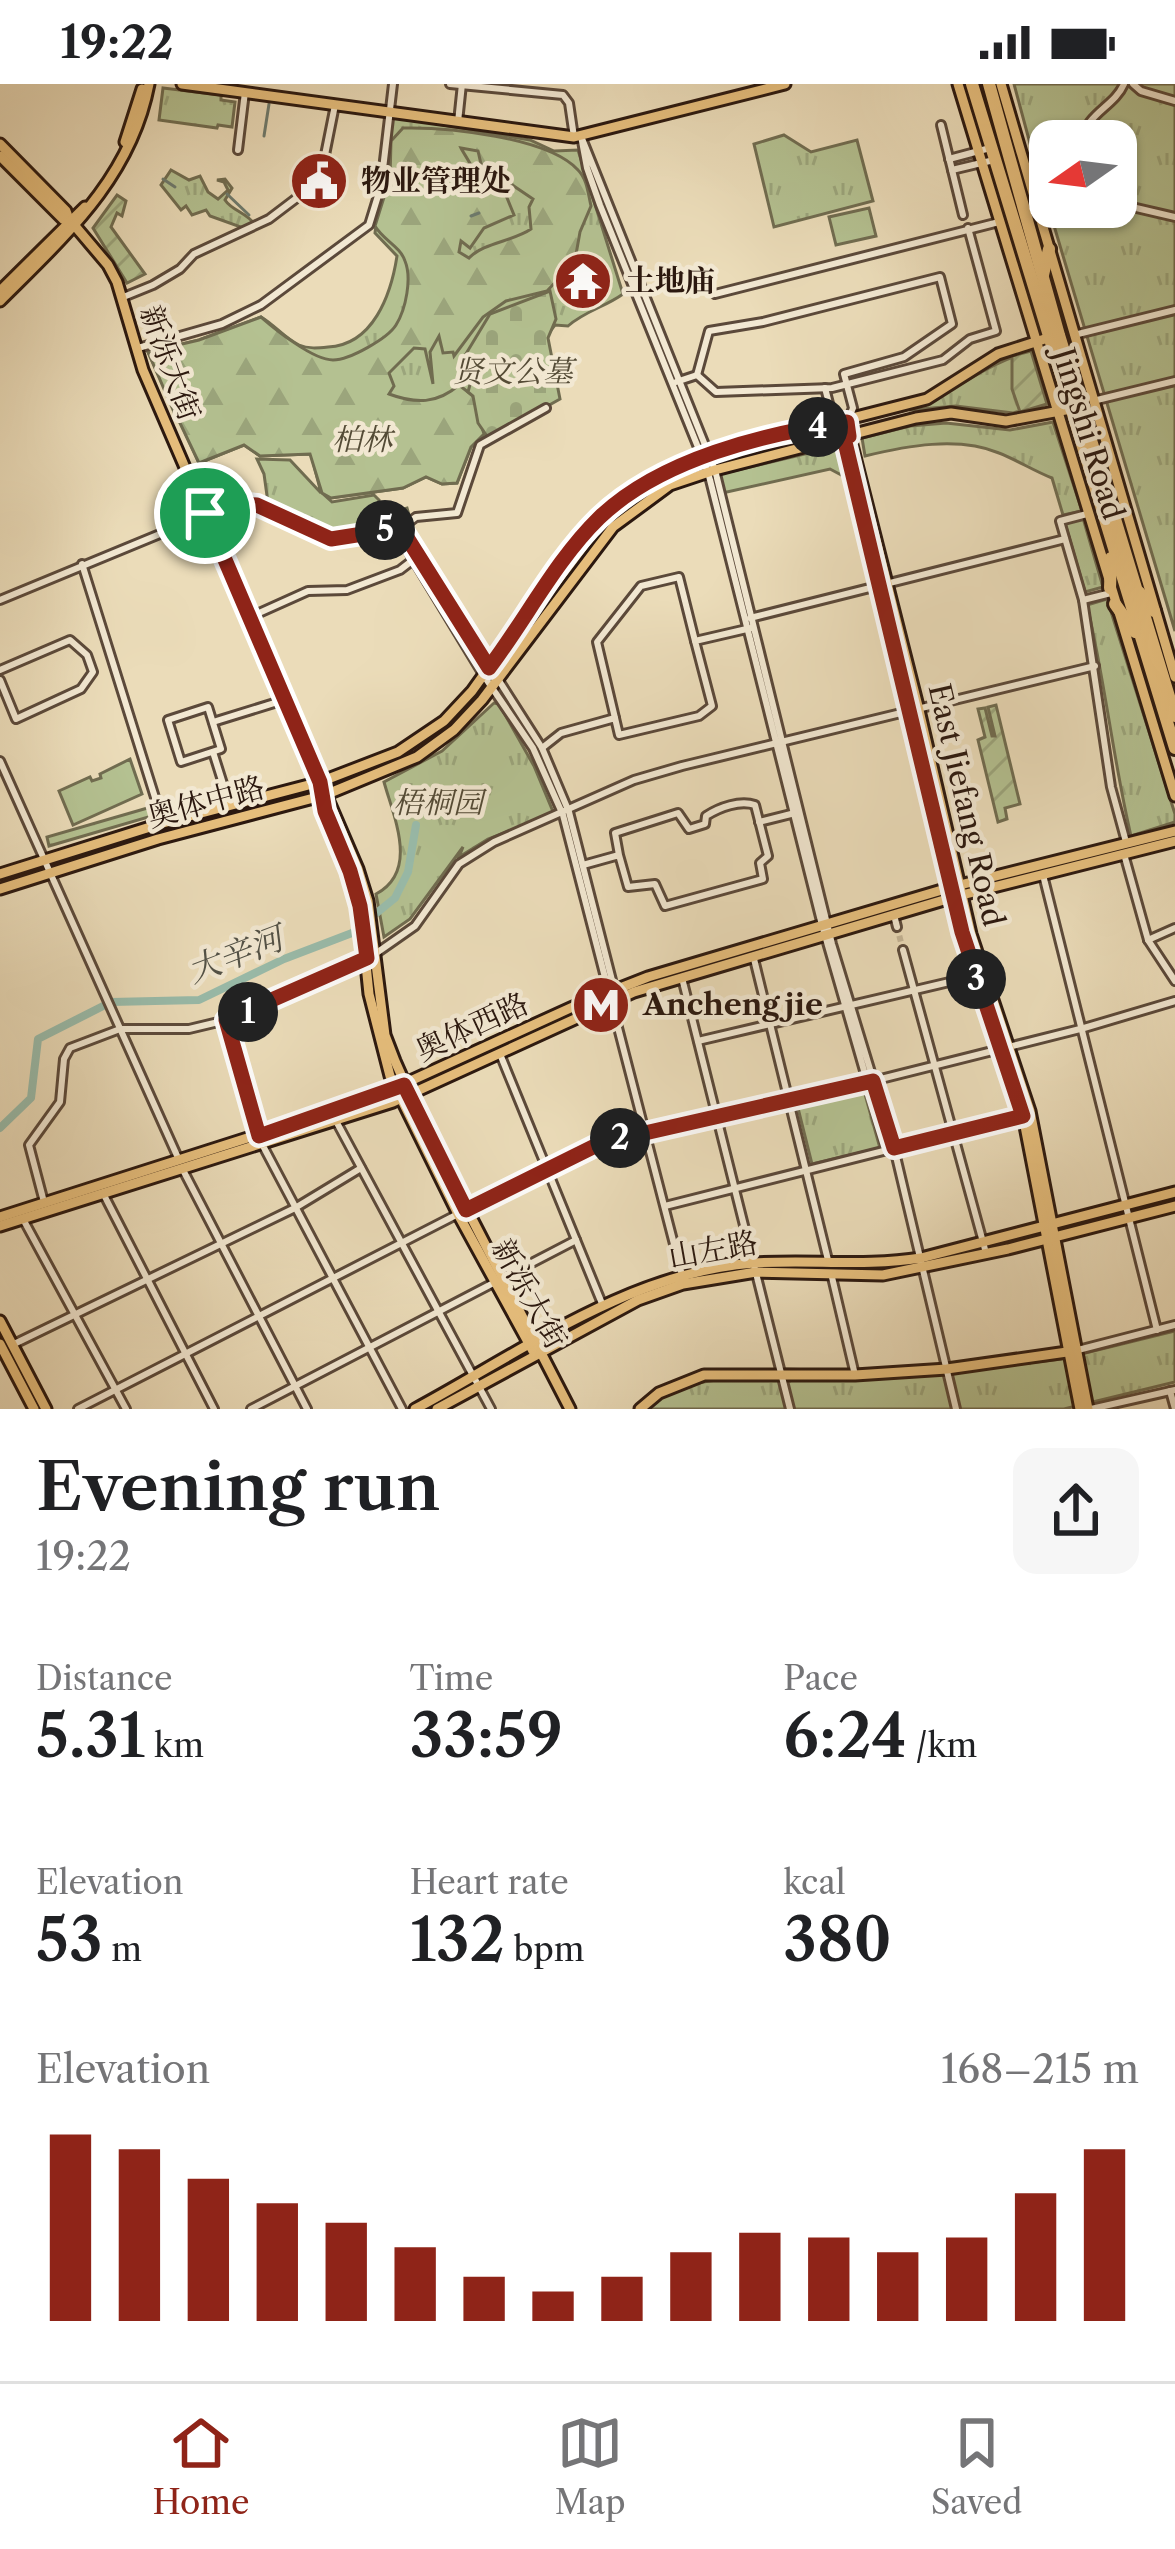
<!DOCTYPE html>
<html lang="en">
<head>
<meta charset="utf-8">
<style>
  :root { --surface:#fff; --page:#f6f6f6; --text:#202124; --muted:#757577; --line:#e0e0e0; --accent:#8f2418 }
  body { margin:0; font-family:"Libre Caslon Text","Noto Serif SC",serif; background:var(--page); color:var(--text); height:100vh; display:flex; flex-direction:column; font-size:45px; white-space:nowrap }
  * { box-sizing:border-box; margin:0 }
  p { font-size:39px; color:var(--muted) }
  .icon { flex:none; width:66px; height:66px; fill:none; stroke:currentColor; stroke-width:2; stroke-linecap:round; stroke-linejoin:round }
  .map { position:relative; height:1325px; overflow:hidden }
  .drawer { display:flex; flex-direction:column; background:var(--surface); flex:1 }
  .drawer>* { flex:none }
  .needle { width:78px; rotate:256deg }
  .buttons { position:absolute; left:1029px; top:36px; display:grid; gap:24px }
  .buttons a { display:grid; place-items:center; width:108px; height:108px; border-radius:24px; background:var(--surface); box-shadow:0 3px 9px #0004; font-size:60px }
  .pin { position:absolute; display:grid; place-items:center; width:102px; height:102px; color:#fff; margin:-51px; border:6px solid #fff; border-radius:50%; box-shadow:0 3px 12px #0007 }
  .km { position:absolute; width:60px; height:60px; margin:-30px; border-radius:50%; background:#222; color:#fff; font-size:33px; line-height:60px; text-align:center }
  .round { display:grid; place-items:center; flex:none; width:126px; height:126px; border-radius:24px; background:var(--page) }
  .summary { display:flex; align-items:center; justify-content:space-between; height:204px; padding:0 36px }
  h1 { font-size:66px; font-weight:600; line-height:90px }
  .stats { display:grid; grid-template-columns:repeat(3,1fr); gap:18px; height:204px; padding:12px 36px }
  .stats div { display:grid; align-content:center }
  .stats b { font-size:60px; font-weight:600 }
  .stats small { font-size:33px; font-weight:400 }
  .stats p { font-size:33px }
  .chart { height:336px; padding:24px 36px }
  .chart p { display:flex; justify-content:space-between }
  .chart svg { width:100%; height:216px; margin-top:12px; stroke:var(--accent); stroke-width:6 }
  .status { display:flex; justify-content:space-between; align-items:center; height:84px; padding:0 60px; background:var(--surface); direction:ltr }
  .status svg { height:33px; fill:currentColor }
  .tab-bar { display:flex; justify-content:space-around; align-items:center; height:168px; border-top:3px solid var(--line); background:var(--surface); font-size:33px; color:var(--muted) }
  .tab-bar a { display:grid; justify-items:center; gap:6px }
  .tab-bar .on { color:var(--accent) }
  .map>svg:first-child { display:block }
</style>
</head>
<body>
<div class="status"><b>19:22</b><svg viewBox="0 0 49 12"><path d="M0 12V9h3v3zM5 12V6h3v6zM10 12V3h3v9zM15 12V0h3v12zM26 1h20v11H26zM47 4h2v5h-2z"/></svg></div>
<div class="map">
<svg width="1175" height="1325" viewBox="0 0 1175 1325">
  <defs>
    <pattern id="grass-tufts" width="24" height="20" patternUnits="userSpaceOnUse" patternTransform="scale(3)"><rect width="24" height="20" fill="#b4c191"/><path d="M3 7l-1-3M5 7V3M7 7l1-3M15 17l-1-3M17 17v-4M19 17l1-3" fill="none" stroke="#9ba57c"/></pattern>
    <pattern id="forest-firs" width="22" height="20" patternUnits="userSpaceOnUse" patternTransform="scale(3)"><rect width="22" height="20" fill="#b4c191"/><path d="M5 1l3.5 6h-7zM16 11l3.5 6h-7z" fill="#9ba57c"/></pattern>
    <pattern id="cemetery-stones" width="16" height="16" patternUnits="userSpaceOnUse" patternTransform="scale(3)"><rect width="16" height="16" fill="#b4c191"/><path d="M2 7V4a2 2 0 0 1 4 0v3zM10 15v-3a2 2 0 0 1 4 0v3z" fill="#9ba57c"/></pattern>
    <pattern id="garden-furrows" width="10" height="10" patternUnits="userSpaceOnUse" patternTransform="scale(3)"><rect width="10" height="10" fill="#b4c191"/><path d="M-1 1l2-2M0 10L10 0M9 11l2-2" fill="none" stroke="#9ba57c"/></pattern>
  </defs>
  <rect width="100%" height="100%" fill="#ebdcb9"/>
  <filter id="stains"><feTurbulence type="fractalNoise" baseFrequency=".00167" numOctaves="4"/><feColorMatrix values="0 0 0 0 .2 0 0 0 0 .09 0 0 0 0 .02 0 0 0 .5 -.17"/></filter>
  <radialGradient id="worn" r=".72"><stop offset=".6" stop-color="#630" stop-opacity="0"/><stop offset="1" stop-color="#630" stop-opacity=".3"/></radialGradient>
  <g fill="url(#grass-tufts)" stroke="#706c50" stroke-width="3" fill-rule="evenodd">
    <path d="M1014,0H1175V547L1035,78ZM1050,57H1116V123H1050Z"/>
    <polygon points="163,4 221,11 221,16 235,18 232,43 218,41 217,44 159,36"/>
    <path d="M390,32L530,56L554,67L578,66L623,210C605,223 585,227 568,242L555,241L478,339L484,350L471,363L457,399L442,400L426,393L403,404L331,414L322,409L332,418L374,411L379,416L377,426L392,425L393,428L407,424L409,431L383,441L333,450L268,419L264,390L257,375L290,376L321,409L311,370L260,372L244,361L199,379L148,268L199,256L261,233C275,241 284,254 299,261C308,265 318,264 328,263C373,261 391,211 397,172L375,149Z"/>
    <polygon points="784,51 811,68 857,56 873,117 774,143 754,60"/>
    <path d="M171,86L189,96L200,92L208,108L218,115L228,106L224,98L217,96L225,95L232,104L225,116C232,127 248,129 255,141L246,145L210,132L206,126L192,131L186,122L181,126L161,101Z"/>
    <path d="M1031,267L1047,320L1013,329L956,322L909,326C956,308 983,280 1031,267Z"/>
    <path d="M1053,338L1082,427L1063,431L1052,394C1034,387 1017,376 999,369C958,352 906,362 865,372L862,354L910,342L946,339L1010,346Z"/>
    <polygon points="838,362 847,394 830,385 718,410 712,392"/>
    <polygon points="1083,434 1103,503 1085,508 1065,439"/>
    <path d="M1107,515L1175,730V738L1131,752C1113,675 1105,597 1087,521Z"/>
    <path d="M494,619L499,620L534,682L554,730L488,755L459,773L463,763L410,835L384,853L376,810C419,787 394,734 384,698L442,667Z"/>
    <polygon points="151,723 152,732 49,762 47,753"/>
    <polygon points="863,1003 880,1064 812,1080 797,1020"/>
    <path d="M1175,1247V1298L1064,1325H641C694,1290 727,1294 789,1297L786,1285L939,1290L1061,1275Z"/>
  </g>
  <path fill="url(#forest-firs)" stroke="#706c50" stroke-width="3" fill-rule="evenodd" d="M403,44C446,43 548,53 578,86C587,95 588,109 591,122L580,148L575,176L565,188L547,207L506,217L483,233L454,272L453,268L443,269L439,252L430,268L433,300L425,265L414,264L389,289L394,302L389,310C416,320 437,320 459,301L473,312L484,350L471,363L457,399L442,400L426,393L403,404L331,414L322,409L310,370L260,372L244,361L199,379L179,337L195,331L192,321L174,328L148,268L199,256L261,233C276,246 313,276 333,276C350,276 388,254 396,241C406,225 412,194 405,177C400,162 383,156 375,142L390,94L391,57ZM461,64L478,67L481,80L533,115L529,123L531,145C514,157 483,159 469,174L459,168L461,157L470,164L484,144L514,131L503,104L493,97L492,104L478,99C477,88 465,72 461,64Z"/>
  <polygon fill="url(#cemetery-stones)" stroke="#706c50" stroke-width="3" points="550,207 556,235 548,254 560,315 489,355 478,339 473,312 468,308 471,297 462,288 461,278 490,230"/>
  <g fill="url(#garden-furrows)" stroke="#706c50" stroke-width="3">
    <polygon points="117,111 126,117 122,132 117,129 111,143 145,190 127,199 93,144"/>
    <polygon points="1031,267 1047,320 1020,328 1012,305 1012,272"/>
    <polygon points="996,621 1020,720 1005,724 1007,735 998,738 978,656 985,653 978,625 985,624 992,652 995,652 988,623"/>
  </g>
  <g fill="#b4c191" stroke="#706c50" stroke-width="3">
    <polygon points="869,124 876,152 836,161 829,133"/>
    <polygon points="130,675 142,710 73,741 59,707 90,693 92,697 101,694 100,690"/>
  </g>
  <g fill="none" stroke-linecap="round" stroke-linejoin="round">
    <g stroke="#6d7a6d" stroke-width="3">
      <polyline points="264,52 269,20"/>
      <polyline points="163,95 175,103"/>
      <polyline points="227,110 249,131"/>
      <polyline points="471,132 479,129"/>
    </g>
    <polyline stroke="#99bcab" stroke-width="8" points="0,1044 31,1014 38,955 111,918 199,916 284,875 352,849 395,814 408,788 416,741"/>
    <polyline stroke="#c5b597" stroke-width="6" stroke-dasharray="6 3" stroke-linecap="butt" points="897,843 903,866"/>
    <defs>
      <g id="minor">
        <polyline points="450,0 563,11 569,19 574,53"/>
        <polyline points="1133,0 1141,7 1175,17"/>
        <polyline points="458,38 462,0"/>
        <polyline points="941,41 963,131"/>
        <path d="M1082,57C1086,29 1114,23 1124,0"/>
        <polyline points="238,66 245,8"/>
        <polyline points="949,75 990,64"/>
        <polyline points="952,86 994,76"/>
        <polyline points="1116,113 1132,123 1175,133"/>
        <polyline points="715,210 999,138"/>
        <polyline points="121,214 153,201 180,185 194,170 269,135 298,113 323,81 335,21"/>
        <polyline points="1074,251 1175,226"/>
        <polyline points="138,264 222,240 261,221 369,141 381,102 393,0"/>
        <polyline points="697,291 709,247 763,238 940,193 952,240 904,273 844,290 853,324 849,334"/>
        <polyline points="676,298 697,291 716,308 832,304 943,276 970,255 996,247 968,144"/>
        <polyline points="825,304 832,331 840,338"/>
        <polyline points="1093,317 1175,297"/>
        <polyline points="1087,430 1060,437 1083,516 1111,703 1126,758"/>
        <polyline points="395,445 484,592 533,664 563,731 683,1195"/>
        <polyline points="402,445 542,664 569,728 615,908"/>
        <polyline points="82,480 163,739"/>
        <polyline points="0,516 235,419 257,421 331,455 401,444 416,433 457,429 480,361 546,324"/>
        <polyline points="1083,516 1111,509"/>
        <polyline points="250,533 308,507 347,506 400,486 413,476"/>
        <polyline points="750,534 1065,455"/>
        <polyline points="0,586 70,556 87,571 93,588 81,605 16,635 0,596"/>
        <polygon points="208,623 221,665 181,678 168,636"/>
        <polyline points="615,634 597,558 641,502 679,493 695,557"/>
        <polyline points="213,638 284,616"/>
        <polyline points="542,664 561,649 615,634 619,651 699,632 712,622 695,557 751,544"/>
        <polyline points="213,668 230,722"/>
        <polyline points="0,677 179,1076"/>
        <polyline points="759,738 795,729"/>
        <polyline points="1124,770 1148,856 1175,897"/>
        <path d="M583,781L619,771L615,749L678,729L689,745L705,740L706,732C720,723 740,716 755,721L768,772L760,779L763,795L665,822L655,800L628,803L619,771"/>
        <polyline points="1043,791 1157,1246"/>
        <polyline points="894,831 897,843"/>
        <polyline points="1148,856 1175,844"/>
        <polyline points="903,866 986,1169"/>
        <polyline points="754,875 828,1176"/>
        <polyline points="682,894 790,1325"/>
        <polyline points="226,936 258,1049"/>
        <polyline points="698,957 975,892"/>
        <polyline points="500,970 603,1222"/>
        <polyline points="336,1037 491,1325"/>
        <polyline points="262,1060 402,1325"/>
        <polyline points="894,1064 886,1063 822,841 708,388 600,121 587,84 581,52 715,386 832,860 894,1064 956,1325"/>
        <polyline points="183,1086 307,1325"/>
        <polyline points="104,1111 214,1325"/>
        <polyline points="44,1118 29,1061 60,1018 64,975 70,964 120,945 189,945 231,935 375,870 415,842 459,780 494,758 634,696 682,682 1095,582"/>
        <polyline points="665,1122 1022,1032"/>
        <polyline points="468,1125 601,1059 789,1018 1084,944 1175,917"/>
        <polyline points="23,1135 126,1325"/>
        <polyline points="831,1189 855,1291"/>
        <polyline points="12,1261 295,1124 361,1084"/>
        <polyline points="1078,1266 1175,1241"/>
        <polyline points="1170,1307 1175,1325"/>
        <polyline points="78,1325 456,1131"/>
        <polyline points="251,1325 576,1156"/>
        <polyline points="1091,1325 1175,1306"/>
      </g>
      <g id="major">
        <polyline points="182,0 574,53 785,0"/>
        <polyline points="958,0 1175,712"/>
        <polyline points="1001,0 1175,593"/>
        <polyline points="125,58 142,5"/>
        <polyline points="0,60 66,127 70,138"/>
        <polyline points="0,72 63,135 75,142 108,181 117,198 143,286 358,785 368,817 385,951 395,977 422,1038 570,1325"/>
        <polyline points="0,207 85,123"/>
        <path d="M0,217C65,152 131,94 149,0"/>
        <polyline points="849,349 919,626 971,850 1030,1027 1088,1325"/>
        <polyline points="887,530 962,848 1023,1032 1080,1325"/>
        <polyline points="325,711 325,727 350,787 360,822 369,910 390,992 458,1130 533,1267"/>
        <polyline points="0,790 163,739 320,698 398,668 444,637 472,607 584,451 630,408 707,371 927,315 998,270 1054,252"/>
        <polyline points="0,805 158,755 325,711 417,673 454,646 482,616 613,443 670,401 715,386 916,334 951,329 1006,337 1076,324"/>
        <polyline points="0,1133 373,1014 577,921 648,893 952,803 1175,747"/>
        <polyline points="0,1142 393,1018 634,908 954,813 1175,757"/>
        <polyline points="0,1237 46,1325"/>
        <polyline points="0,1260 34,1325"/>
        <path d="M415,1325C521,1268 630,1188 754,1179C810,1175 864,1183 921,1174L1175,1108"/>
        <polyline points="437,1325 638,1216 683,1200 756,1188 883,1191 1008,1165 1175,1122"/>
        <polyline points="640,1325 659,1309 704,1291 855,1291 947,1285 1074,1267"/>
      </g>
      <g id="highway">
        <polyline points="972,0 1175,664"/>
        <polyline points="989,0 1059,251 1175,632"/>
        <polyline points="1043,191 1049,165"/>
        <polyline points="1110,504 1111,474"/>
        <polyline points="1139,508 1154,527"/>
        <polyline points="1115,520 1135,548"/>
      </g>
    </defs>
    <use href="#minor" stroke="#5b493a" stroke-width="12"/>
    <use href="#major" stroke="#2b180f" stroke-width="15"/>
    <use href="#highway" stroke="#2b180f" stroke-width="18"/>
    <use href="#minor" stroke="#f2e8d2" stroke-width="6"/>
    <use href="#major" stroke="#e6be7c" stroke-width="9"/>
    <use href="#highway" stroke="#e6be7c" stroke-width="12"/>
  </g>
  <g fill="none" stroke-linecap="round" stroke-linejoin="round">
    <defs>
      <path id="route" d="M847,338L849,352L844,354L962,848L1023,1032L894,1064L873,997L601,1059L466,1126L404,1001L259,1052L226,936L367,874L360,822L350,787L325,727L320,698L205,429L235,419L257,421L331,455L401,444L489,584C526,535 556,476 599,434C660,375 766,349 847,338Z"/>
    </defs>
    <use href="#route" stroke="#fff" stroke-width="24"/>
    <use href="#route" stroke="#8f2418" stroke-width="15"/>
  </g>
  <defs>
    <symbol id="civic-disc" viewBox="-11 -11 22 22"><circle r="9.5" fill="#8f2418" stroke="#f2e8d2"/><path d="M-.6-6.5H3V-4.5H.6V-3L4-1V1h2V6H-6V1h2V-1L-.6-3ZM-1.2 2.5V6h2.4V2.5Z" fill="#fff"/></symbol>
    <symbol id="temple-disc" viewBox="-11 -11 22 22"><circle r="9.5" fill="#8f2418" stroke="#f2e8d2"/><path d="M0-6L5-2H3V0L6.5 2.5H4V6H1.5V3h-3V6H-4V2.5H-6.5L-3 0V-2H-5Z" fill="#fff"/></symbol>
    <symbol id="metro-disc" viewBox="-11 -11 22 22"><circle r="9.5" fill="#8f2418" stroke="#f2e8d2"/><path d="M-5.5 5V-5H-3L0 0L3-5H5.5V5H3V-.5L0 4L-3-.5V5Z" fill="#fff"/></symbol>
  </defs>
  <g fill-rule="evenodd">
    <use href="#civic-disc" x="286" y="64" width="66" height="66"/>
    <use href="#temple-disc" x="550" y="164" width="66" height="66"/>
    <use href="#metro-disc" x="568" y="888" width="66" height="66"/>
  </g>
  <g text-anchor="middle" stroke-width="9" stroke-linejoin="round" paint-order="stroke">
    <g font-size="30" font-weight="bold" fill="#2b180f" stroke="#f2e8d2" text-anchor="start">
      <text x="361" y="107">物业管理处</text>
      <text x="625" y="207">土地庙</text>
      <text x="643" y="931">Anchengjie</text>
    </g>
    <g font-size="30" fill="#2b180f" stroke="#f2e8d2">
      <text transform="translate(170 279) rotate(70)" y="10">新泺大街</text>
      <text transform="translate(1088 350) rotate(73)" y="10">Jingshi Road</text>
      <text transform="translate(206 718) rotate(-15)" y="10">奥体中路</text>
      <text transform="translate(966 721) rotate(77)" y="10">East Jiefang Road</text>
      <text transform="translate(472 943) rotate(-25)" y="10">奥体西路</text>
      <text transform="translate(713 1166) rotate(-10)" y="10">山左路</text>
      <text transform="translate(529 1210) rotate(61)" y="10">新泺大街</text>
    </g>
    <g font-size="30" font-style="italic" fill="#544b36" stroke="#f2e8d2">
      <text x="513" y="298">贤文公墓</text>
      <text x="362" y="366">柏林</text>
      <text x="438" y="729">梧桐园</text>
    </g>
    <g font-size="33" font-style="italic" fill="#525146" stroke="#f2e8d2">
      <text transform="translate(235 870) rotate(-21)" y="12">大辛河</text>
    </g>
  </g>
  <rect width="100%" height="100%" filter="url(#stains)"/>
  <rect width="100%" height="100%" fill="url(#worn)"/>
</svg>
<div class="buttons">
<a><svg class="needle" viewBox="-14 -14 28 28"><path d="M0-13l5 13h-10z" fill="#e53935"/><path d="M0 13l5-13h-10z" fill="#757577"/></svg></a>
</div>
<div class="pin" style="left:205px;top:429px;background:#1e9e55"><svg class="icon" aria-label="arrive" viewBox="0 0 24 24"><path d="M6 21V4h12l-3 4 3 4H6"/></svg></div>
<b class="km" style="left:248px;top:928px">1</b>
<b class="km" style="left:620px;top:1054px">2</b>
<b class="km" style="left:976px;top:895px">3</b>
<b class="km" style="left:818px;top:343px">4</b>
<b class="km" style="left:385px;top:446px">5</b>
</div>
<section class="drawer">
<div class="summary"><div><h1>Evening run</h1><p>19:22</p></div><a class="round"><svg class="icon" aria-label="share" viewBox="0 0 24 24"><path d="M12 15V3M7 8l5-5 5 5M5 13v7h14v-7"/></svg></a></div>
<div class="stats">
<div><p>Distance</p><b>5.31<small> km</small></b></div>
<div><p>Time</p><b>33:59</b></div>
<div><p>Pace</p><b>6:24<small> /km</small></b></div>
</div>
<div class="stats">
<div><p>Elevation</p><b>53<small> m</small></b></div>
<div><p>Heart rate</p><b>132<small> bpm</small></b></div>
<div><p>kcal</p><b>380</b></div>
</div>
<div class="chart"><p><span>Elevation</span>168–215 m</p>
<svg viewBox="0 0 160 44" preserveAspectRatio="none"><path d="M5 44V6M15 44V9M25 44V15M35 44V20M45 44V24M55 44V29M65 44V35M75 44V38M85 44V35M95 44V30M105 44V26M115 44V27M125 44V30M135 44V27M145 44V18M155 44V9"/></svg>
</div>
</section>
<nav class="tab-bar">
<a class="on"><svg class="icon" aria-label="home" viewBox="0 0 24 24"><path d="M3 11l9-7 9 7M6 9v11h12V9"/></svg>Home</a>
<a><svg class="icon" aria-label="map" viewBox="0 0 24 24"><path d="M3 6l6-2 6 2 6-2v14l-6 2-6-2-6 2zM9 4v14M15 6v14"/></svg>Map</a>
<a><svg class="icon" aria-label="saved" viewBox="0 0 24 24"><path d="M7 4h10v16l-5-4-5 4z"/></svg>Saved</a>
</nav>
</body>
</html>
